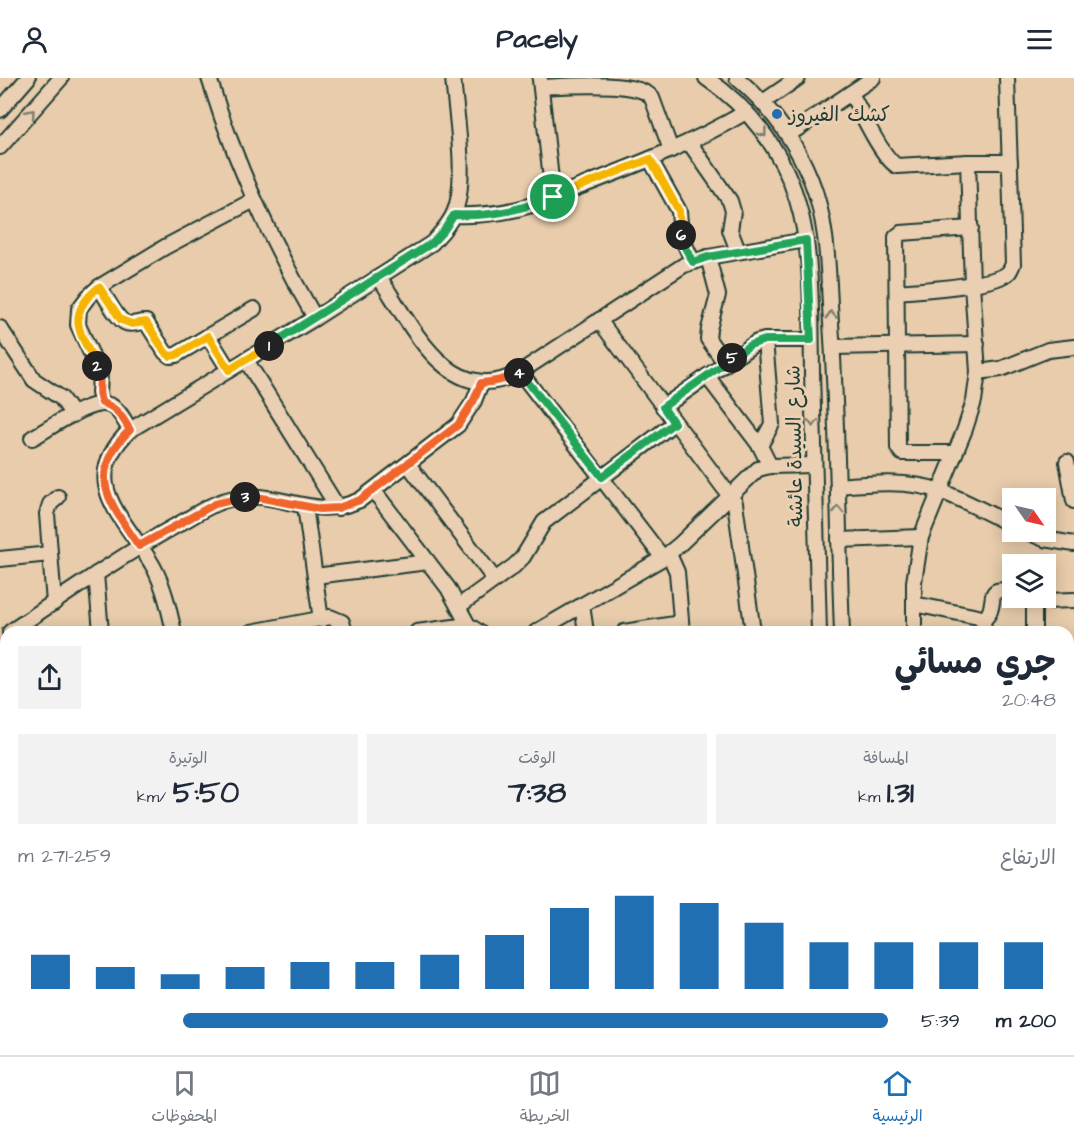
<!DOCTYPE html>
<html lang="ar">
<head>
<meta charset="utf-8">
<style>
  :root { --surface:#fff; --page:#f2f2f3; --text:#1f2937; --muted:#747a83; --line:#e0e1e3; --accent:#1f6fb2 }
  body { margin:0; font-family:"Architects Daughter","Playpen Sans Arabic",sans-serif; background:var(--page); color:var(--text); direction:rtl; height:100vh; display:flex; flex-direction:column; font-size:22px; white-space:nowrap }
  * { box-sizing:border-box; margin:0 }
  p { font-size:20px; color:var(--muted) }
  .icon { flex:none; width:33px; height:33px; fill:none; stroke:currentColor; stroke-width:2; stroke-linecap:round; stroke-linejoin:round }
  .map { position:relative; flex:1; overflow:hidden; direction:ltr }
  .side { position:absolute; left:0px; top:548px; width:1074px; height:430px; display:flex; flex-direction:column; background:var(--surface); border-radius:18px 18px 0 0; box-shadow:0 3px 15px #0003; direction:rtl }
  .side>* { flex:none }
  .needle { width:39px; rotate:124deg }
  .buttons { position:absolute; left:1002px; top:410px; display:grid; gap:12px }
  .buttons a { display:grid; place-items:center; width:54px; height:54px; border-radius:0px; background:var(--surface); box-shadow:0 3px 15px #0003; font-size:30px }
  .pin { position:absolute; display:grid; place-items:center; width:51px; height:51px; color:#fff; margin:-26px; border:3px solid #fff; border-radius:50%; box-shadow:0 2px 6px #0007 }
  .km { position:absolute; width:30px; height:30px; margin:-15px; border-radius:50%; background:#222; color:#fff; font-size:16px; line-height:30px; text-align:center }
  .round { display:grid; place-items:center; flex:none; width:63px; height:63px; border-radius:0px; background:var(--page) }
  .overview { display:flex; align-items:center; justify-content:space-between; height:102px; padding:0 18px }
  h1 { font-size:33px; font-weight:700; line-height:45px }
  .figures { display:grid; grid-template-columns:repeat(3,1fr); gap:9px; height:102px; padding:6px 18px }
  .figures div { display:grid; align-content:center; border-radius:0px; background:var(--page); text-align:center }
  .figures b { font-size:30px; font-weight:700 }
  .figures small { font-size:16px; font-weight:400 }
  .figures p { font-size:16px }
  .chart { height:168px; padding:12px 18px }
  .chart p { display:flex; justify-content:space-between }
  .chart svg { width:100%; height:108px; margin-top:6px; stroke:var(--accent); stroke-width:6 }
  ul { padding:0 18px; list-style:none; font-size:20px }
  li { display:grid; grid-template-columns:96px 72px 1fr; align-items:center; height:45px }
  li i { height:15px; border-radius:8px; background:var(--accent) }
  header { display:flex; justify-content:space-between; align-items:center; height:78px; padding:0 18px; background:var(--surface); font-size:27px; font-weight:700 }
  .tab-bar { display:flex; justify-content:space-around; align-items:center; height:84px; border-top:2px solid var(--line); background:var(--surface); font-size:16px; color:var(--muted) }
  .tab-bar a { display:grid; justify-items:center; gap:3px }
  .tab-bar .on { color:var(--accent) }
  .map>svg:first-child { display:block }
</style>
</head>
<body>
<header><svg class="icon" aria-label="menu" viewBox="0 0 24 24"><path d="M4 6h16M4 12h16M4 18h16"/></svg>Pacely<svg class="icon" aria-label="person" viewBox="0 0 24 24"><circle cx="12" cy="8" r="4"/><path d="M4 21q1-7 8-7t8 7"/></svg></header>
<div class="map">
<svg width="1074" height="977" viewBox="0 0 1074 977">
  <rect width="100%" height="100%" fill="#e8ccab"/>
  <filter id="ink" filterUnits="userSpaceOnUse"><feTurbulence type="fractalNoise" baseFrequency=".0167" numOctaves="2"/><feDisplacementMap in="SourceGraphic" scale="12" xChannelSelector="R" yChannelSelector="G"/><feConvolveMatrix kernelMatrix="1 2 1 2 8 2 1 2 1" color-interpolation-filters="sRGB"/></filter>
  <g filter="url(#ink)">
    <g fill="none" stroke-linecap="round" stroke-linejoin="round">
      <defs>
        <g id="minor">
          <path d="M209,0C235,85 271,164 315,240"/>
          <path d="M706,0C749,29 782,72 797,122C813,173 811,240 812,294C814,380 816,467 819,554"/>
          <path d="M737,0C770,28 795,62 811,102C829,147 828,197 831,245C838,348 838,451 842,554"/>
          <polyline points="540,2 553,119"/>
          <path d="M541,9C563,8 640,2 652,20L671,72"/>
          <path d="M851,15C860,32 882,80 897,88L968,84H1010"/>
          <polyline points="763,24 798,0"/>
          <polyline points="0,32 28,0"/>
          <polyline points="788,57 873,0"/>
          <polyline points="689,64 730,123 733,133 730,152 738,173"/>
          <polyline points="0,69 61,0"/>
          <polyline points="650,81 679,133 681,158 693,184"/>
          <path d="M454,137C482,138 508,135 535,126C606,98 680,73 746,34"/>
          <polyline points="708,179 718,217 709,251 708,261 725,285"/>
          <path d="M379,199C412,248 450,333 520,294L684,187L708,179L806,162"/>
          <path d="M99,209C105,217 117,242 126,245C133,248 139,243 146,244L165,274L170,278L176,277L254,231"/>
          <path d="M897,214C918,212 996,208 1009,194C1010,193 1012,188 1013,186L1007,0"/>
          <polyline points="599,242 735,425 753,554"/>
          <polyline points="0,250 34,302 61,320 73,337"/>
          <polyline points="208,258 229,292"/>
          <polyline points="833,269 977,266"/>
          <polyline points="246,282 338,430"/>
          <polyline points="520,294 663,480"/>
          <polyline points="978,294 1001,291 1048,272 1074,269"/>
          <polyline points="707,298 760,368 770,388"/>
          <polyline points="102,325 99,315 100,295 78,247 79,231 88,219 99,209 165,169 254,122"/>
          <polyline points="663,329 757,264 765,262 811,262"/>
          <path d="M32,360C49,351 96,316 113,329C121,334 125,344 130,352"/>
          <polyline points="760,368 772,346 765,262"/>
          <polyline points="954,375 902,375 898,370 896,159 901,155 971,150"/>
          <polyline points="1067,384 1074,423"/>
          <polyline points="408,386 495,502"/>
          <path d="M838,408C871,405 909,402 940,413C965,422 989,436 1012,447"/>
          <polyline points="374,413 448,510 468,547 468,554"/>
          <polyline points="305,428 321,542"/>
          <polyline points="1025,453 1044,461 1074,466"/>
          <polyline points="839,462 921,459"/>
          <polyline points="669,476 677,494 682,554"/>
          <polyline points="0,481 50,476"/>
          <polyline points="96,496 101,554"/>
          <polyline points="315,498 428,484"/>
          <polyline points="1032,519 1045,523 1074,522"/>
          <polyline points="1034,520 1034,554"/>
          <polyline points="54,525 47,436 50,426 58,419"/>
          <polyline points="914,526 978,539 983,542 984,554"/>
          <polyline points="582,527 586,554"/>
          <polyline points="459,528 514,488 523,479 544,444 674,345"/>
          <path d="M983,542C1001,529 981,505 1012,514"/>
          <path d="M10,554C65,517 119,479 177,447C195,437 213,424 234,420C280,411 312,444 360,422L458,347L474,323L481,305"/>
          <path d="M174,554C169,531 164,508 153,488C125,439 75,405 130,352L315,240L432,165C440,156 449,147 454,135C468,103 456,37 453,0"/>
          <polyline points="251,554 330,539 342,544 345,554"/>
          <polyline points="417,554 468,547 479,554"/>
          <polyline points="536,554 663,480 679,467 758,391 770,388 814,387"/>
          <polyline points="624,554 681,545"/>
          <polyline points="914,554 914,504 921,459 965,351 974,323 978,294 972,206 968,84"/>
          <polyline points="0,592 6,592"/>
          <polyline points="1068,600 1074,599"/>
          <polyline points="1068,644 1074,644"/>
          <polyline points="0,660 6,716"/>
          <polyline points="1068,670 1074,673"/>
          <polyline points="1068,756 1074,758"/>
          <polyline points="0,759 6,759"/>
          <polyline points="1068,779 1074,781"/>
          <polyline points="0,785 6,783"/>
          <polyline points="0,800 6,798"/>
          <polyline points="0,882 6,880"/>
          <polyline points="1068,919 1074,919"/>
          <polyline points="1068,931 1074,949"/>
          <polyline points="126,972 132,977"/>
          <polyline points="253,972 253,977"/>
          <polyline points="302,972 302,977"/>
          <polyline points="333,972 334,977"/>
          <polyline points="415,972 415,977"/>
          <polyline points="917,972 917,977"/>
          <polyline points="835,975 858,975"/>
          <polyline points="46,977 50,972"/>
          <polyline points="184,977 187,972"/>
          <polyline points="978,977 978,972"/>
        </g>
      </defs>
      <use href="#minor" stroke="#1f3d34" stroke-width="18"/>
      <use href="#minor" stroke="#ebcfb2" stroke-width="14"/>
    </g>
    <defs><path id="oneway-chevron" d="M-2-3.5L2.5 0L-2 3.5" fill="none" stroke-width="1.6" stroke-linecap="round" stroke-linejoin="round" transform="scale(1.5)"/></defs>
    <g stroke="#7b7f6d">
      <use href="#oneway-chevron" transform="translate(31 35) rotate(-49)"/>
      <use href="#oneway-chevron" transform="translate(763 55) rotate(53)"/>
      <use href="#oneway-chevron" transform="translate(831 237) rotate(-94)"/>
      <use href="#oneway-chevron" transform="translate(813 345) rotate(89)"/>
      <use href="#oneway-chevron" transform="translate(838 432) rotate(-91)"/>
    </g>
  </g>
  <g fill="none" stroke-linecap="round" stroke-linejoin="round" filter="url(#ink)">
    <defs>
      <path id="split-1" d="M269,268L432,165L444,152L454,137C490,139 520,132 553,119"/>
      <path id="split-2" d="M97,288C80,255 64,237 99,209L121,242L132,246L146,244L165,274L170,278L176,277L208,258L229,292L269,268"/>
      <path id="split-3" d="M97,288C104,302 95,312 102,325C117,329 122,339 130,352C84,396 110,425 139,468L215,426L245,419"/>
      <path id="split-4" d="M245,419H257L320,431L338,430L360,422L458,347L474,322L481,305C495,304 506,302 519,295"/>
      <polyline id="split-5" points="519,295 520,294 602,399 674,345 663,329 732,280"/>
      <polyline id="split-6" points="681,157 683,166 693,184 708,179 806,162 811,262 765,262 750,267 732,280"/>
      <polyline id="split-7" points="553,119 650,81 679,133 681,157"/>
    </defs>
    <use href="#split-1" stroke="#fff" stroke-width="12"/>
    <use href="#split-2" stroke="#fff" stroke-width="12"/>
    <use href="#split-3" stroke="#fff" stroke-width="12"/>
    <use href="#split-4" stroke="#fff" stroke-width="12"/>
    <use href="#split-5" stroke="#fff" stroke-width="12"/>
    <use href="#split-6" stroke="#fff" stroke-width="12"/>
    <use href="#split-7" stroke="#fff" stroke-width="12"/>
    <use href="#split-1" stroke="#22a559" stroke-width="8"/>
    <use href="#split-2" stroke="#f5b400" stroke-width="8"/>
    <use href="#split-3" stroke="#f0652b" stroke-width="8"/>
    <use href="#split-4" stroke="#f0652b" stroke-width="8"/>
    <use href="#split-5" stroke="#22a559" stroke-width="8"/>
    <use href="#split-6" stroke="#22a559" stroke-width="8"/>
    <use href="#split-7" stroke="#f5b400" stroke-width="8"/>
  </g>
  <circle fill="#1f6fb2" stroke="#ebcfb2" stroke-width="2" cx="777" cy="36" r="6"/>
  <g text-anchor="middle" stroke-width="6" stroke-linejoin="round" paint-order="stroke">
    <g font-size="20" fill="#1f3d34" stroke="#ebcfb2" text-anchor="start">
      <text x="789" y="43">كشك الفيروز</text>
    </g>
    <g font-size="20" fill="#1f3d34" stroke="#ebcfb2">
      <text transform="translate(794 368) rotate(-91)" y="7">شارع السيدة عائشة</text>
    </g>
  </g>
</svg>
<div class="buttons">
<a><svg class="needle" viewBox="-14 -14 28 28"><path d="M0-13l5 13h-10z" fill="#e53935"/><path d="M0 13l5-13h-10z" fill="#747a83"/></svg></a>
<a><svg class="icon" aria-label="layers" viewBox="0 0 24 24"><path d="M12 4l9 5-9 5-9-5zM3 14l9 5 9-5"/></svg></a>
</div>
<div class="pin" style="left:553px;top:119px;background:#1e9e55"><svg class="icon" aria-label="arrive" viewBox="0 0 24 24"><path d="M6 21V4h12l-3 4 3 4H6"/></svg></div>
<b class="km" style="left:269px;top:268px">1</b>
<b class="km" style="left:97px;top:288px">2</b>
<b class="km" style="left:245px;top:419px">3</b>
<b class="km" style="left:519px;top:295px">4</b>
<b class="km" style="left:732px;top:280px">5</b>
<b class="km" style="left:681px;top:157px">6</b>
<section class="side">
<div class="overview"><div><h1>جري مسائي</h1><p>20:48</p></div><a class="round"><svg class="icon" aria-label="share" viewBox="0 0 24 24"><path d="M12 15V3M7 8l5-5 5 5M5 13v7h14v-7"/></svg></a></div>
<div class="figures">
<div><p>المسافة</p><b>1.31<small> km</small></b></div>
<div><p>الوقت</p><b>7:38</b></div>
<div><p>الوتيرة</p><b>5:50<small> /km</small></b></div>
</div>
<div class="chart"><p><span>الارتفاع</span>259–271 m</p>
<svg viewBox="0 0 160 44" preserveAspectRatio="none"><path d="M5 44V30M15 44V35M25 44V38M35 44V35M45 44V33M55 44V33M65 44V30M75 44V22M85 44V11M95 44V6M105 44V9M115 44V17M125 44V25M135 44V25M145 44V25M155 44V25"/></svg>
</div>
<ul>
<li><b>200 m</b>5:39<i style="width:81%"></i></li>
</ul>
</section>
</div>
<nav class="tab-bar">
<a class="on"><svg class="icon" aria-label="home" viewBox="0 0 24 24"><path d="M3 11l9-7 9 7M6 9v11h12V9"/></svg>الرئيسية</a>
<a><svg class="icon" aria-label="map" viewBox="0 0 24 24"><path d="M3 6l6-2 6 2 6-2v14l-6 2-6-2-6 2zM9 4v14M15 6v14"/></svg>الخريطة</a>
<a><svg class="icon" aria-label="saved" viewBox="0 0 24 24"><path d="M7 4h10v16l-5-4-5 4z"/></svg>المحفوظات</a>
</nav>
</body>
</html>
